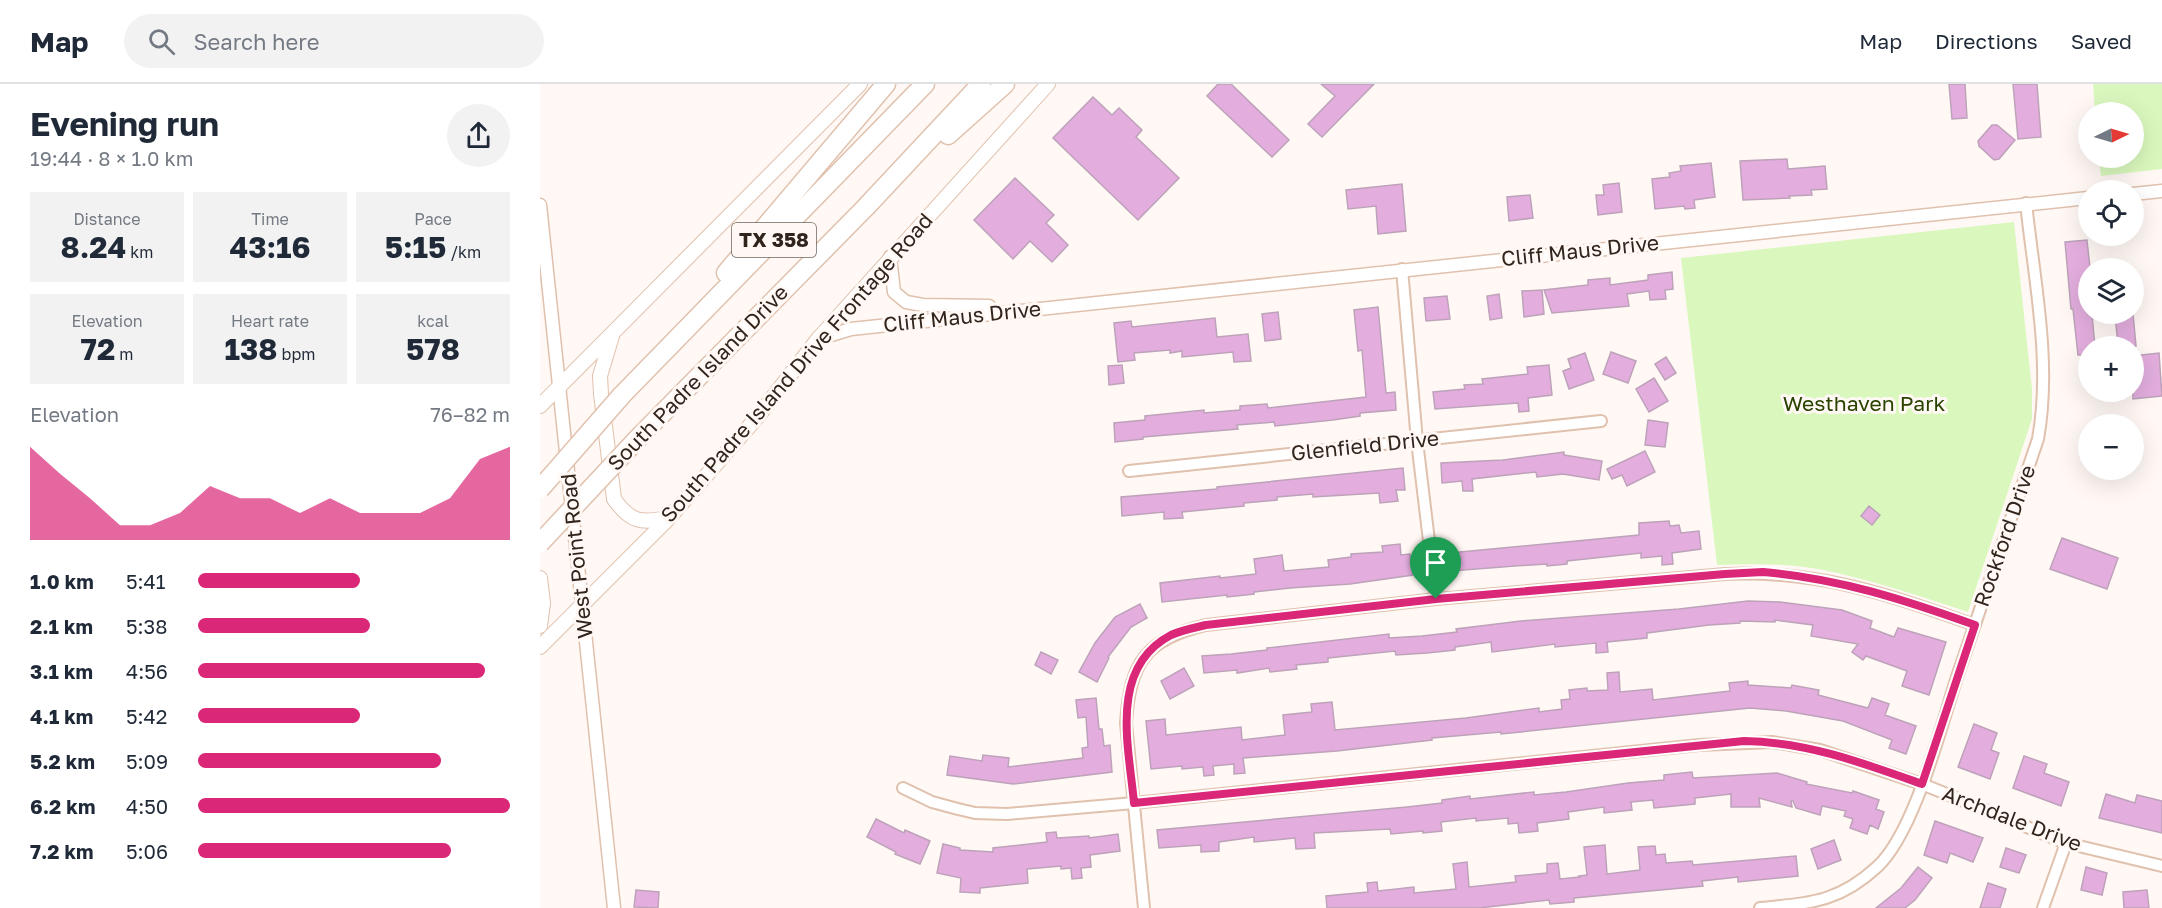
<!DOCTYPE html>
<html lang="en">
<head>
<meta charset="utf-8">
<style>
  :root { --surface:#fff; --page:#f2f2f3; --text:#1f2937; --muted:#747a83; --line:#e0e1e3; --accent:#db2777 }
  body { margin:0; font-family:"Golos Text",sans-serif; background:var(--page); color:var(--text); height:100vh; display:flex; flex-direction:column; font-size:22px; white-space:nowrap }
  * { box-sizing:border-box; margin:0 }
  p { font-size:20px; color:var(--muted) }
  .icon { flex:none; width:33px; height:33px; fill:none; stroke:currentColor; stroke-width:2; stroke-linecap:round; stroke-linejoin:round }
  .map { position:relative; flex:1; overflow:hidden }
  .sheet { display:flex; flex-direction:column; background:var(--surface); width:540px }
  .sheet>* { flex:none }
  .needle { width:39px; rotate:85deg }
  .controls { position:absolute; left:1538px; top:18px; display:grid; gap:12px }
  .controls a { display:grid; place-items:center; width:66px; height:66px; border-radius:50%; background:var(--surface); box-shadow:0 6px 24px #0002; font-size:30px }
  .pin { position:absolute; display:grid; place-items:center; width:51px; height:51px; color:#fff; margin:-62px -26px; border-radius:50% 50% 50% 0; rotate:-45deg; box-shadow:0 0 6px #0007 }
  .pin .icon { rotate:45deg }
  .round { display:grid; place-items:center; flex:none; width:63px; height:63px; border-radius:32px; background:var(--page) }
  .overview { display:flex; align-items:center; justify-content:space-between; height:102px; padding:0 30px }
  h1 { font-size:33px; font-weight:700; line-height:45px }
  .stats { display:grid; grid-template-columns:repeat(3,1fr); gap:9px; height:102px; padding:6px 30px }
  .stats div { display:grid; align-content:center; border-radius:0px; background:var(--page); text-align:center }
  .stats b { font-size:30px; font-weight:700 }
  .stats small { font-size:16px; font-weight:400 }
  .stats p { font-size:16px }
  .chart { height:168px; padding:12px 30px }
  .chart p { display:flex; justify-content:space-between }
  .chart svg { width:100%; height:108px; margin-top:6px; fill:var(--accent); opacity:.7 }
  ul { padding:0 30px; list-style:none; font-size:20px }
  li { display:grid; grid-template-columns:96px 72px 1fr; align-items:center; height:45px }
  li i { height:15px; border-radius:8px; background:var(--accent) }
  header { display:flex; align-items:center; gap:36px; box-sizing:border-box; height:84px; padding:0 30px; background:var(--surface); border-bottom:2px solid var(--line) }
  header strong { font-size:28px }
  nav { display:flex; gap:33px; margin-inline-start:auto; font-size:21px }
  .search { width:420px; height:54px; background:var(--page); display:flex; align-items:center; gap:15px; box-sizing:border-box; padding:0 21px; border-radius:33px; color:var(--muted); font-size:22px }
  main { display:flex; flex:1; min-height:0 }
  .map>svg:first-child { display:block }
</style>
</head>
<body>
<header>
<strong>Map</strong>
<div class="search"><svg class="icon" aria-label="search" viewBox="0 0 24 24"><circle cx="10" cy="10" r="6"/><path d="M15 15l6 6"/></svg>Search here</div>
<nav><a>Map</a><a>Directions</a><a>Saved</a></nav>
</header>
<main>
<section class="sheet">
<div class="overview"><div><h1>Evening run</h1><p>19:44 · 8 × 1.0 km</p></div><a class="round"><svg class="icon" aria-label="share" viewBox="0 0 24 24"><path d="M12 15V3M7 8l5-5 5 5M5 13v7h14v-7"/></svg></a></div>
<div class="stats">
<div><p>Distance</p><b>8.24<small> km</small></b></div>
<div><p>Time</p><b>43:16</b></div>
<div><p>Pace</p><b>5:15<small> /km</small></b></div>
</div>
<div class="stats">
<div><p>Elevation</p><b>72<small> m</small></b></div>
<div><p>Heart rate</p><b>138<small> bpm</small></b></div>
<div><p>kcal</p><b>578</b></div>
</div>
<div class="chart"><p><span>Elevation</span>76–82 m</p>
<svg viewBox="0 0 160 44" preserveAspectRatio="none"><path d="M0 44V6L10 17L20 27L30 38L40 38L50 33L60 22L70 27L80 27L90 33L100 27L110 33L120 33L130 33L140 27L150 11L160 6V44z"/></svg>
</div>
<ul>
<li><b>1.0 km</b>5:41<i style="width:52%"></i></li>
<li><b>2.1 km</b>5:38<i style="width:55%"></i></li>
<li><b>3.1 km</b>4:56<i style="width:92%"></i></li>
<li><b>4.1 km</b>5:42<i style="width:52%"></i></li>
<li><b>5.2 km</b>5:09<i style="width:78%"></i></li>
<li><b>6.2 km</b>4:50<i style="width:100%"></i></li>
<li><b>7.2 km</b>5:06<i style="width:81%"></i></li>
</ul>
</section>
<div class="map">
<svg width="1622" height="824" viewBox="0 0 1622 824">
  <rect width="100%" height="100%" fill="#fff8f4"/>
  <g fill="#daf8be">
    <polygon points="1553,0 1622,0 1622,85 1561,92 1559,74 1593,74 1593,28 1555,28"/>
    <path d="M1474,138L1492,305V335L1428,528C1379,512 1329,495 1278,485C1245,479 1210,480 1177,481L1141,174Z"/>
  </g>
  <g fill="#e3aede" stroke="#bda2ba" stroke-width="1.5">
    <polygon points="678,0 691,0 749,56 732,73 667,12"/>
    <polygon points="781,0 834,0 782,53 768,40 795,12"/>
    <polygon points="1409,0 1425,0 1427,34 1412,35"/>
    <polygon points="1473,0 1497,0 1501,53 1478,55"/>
    <polygon points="553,13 572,31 579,24 602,46 596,53 639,94 598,136 513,54"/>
    <polygon points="1452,41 1457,41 1475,56 1459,75 1454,76 1439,62 1438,57"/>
    <polygon points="1247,75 1248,85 1285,82 1287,105 1271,106 1272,111 1249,112 1250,114 1203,116 1200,77"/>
    <polygon points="1171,79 1175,113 1154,116 1155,124 1145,125 1144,122 1115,125 1112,95 1130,93 1129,89 1141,87 1140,82"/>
    <polygon points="475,94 514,131 506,139 528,161 512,178 490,157 473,175 434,136"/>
    <polygon points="1079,99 1082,128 1058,131 1056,111 1064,111 1063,101"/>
    <polygon points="862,100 866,147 838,150 836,122 808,125 806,106"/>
    <polygon points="990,111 993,134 969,137 967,113"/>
    <polygon points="1547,156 1550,184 1548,184 1548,231 1552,231 1555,262 1548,262 1548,271 1538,271 1533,225 1531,225 1525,158"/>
    <polygon points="1132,188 1133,205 1125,206 1126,215 1110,216 1109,207 1087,210 1089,222 1012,229 1004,206 1048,201 1048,196 1070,194 1070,201 1108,196 1108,191"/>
    <polygon points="1002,206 1004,230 984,233 982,207"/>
    <polygon points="959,210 962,234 950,236 947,212"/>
    <polygon points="907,212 910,235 886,237 884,214"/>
    <polygon points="838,223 846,309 855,308 856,326 820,329 820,332 793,336 735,342 734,338 697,341 698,345 603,353 603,355 575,358 574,339 605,336 605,332 664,326 664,329 700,326 700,322 727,320 728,324 826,313 822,266 818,267 814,226"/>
    <polygon points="738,228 741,255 725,257 722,230"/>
    <polygon points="1575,230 1593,230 1596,262 1578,262"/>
    <polygon points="675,234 677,253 708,250 711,277 694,278 693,268 642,273 642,267 630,269 630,266 594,269 595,276 578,278 574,239 591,237 592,243"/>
    <polygon points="1071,268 1096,277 1088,299 1063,290"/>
    <polygon points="1045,269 1054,296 1029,305 1023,287 1031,284 1028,275"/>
    <polygon points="1619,269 1622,312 1593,315 1593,272"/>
    <polygon points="1126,273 1136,289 1125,296 1115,280"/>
    <polygon points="582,281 584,299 569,301 568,282"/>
    <polygon points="1009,281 1012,311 988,314 989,327 979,328 978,319 895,325 893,308 925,305 924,301 943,300 942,295 988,290 987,283"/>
    <polygon points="1114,294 1128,317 1109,328 1096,305"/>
    <polygon points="1108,336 1128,339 1125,363 1105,361"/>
    <polygon points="1105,367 1115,388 1087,402 1082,391 1072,395 1067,385"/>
    <polygon points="1024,368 1024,371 1062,377 1059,396 1023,390 997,393 996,388 932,395 933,407 923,407 922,397 902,399 901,379 963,376"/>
    <polygon points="863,384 865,406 856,406 858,417 840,419 839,409 773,413 773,410 737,413 737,416 704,419 704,422 642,428 643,434 624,435 624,428 582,432 581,413 677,405 677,403"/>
    <polygon points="1329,422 1340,431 1332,441 1321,432"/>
    <polygon points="1129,437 1130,442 1139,441 1141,449 1159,447 1161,465 1132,469 1133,480 1122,481 1122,472 1101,474 1101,469 1027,477 1027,480 1007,482 1007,480 975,482 911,487 910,469 1099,451 1099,439"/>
    <polygon points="1522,454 1578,474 1567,505 1510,485"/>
    <polygon points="860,460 861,471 870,470 873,491 810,500 750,504 714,508 714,510 687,513 687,511 622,518 620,499 680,492 680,494 716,490 714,475 742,471 744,487 789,483 788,476 811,473 811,470 843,468 842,462"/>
    <polygon points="1208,517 1240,518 1302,526 1332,537 1330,544 1354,553 1358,544 1406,558 1389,611 1362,602 1367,587 1326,572 1323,576 1312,568 1318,560 1271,552 1273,541 1235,536 1235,538 1200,537 1200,539 1169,541 1107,549 1107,554 1067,558 1068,568 1056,569 1056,559 1015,563 1015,560 952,568 951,558 915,563 915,566 887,569 856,571 855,567 788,574 788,578 756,581 757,585 730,588 729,584 697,589 697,586 664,589 662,572 691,570 727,566 727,564 849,550 849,554 882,552 917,548 916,545 981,537 1139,525"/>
    <polygon points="600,520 607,534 591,543 568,573 569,574 557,598 539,588 555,559 575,533"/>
    <polygon points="501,568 518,576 511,590 495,581"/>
    <polygon points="644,584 654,602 630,615 621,597"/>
    <polygon points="1079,588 1080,608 1112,605 1113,616 1190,607 1189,599 1208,597 1208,601 1251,604 1252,601 1279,606 1278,611 1328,624 1332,614 1349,620 1345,631 1376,642 1366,670 1349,664 1352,656 1303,637 1246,627 1210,624 961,650 961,648 892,654 892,656 797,667 703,674 705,689 694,690 694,680 673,682 674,691 664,692 663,683 642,685 642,682 611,685 606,637 625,635 626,651 701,643 702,656 745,651 743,631 772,628 771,620 792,618 795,646 926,634 999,624 999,628 1022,625 1021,616 1030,615 1029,606 1047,604 1047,607 1068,606 1067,589"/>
    <polygon points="556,614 559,645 562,645 564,662 570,661 572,688 473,700 407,691 410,672 442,677 443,671 469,674 468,683 543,674 542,664 548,663 546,633 538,634 536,616"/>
    <polygon points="1434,640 1457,649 1451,666 1459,669 1450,695 1418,683"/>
    <polygon points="1484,672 1507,680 1504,689 1529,698 1521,722 1473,704"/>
    <polygon points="1152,688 1153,694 1237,689 1267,698 1266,700 1312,709 1313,707 1339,716 1336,725 1344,728 1338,745 1330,741 1327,750 1310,744 1313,735 1304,732 1306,727 1282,722 1280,731 1256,724 1253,717 1251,717 1252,723 1219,714 1220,723 1191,723 1191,710 1155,714 1155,720 1114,724 1113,716 1091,718 1092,726 1064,729 1064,723 1028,728 1029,735 997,739 998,747 979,749 978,739 968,740 968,734 936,737 936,734 901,738 902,747 883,749 883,747 851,750 850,745 774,749 775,764 756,765 755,754 714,758 714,753 679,758 679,767 661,768 661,761 619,764 617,746 867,723 902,719 902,716 930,712 930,715 994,708 994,711 1026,708 1088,699 1124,696 1124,691"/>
    <polygon points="1566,710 1595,719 1597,711 1622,717 1622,749 1559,734"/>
    <polygon points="336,735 364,749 365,746 390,757 380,780 355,770 356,768 327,753"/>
    <polygon points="1395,737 1443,754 1433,778 1410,769 1407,779 1384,771"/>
    <polygon points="516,748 517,754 549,752 549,754 578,750 580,767 550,771 551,783 541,784 542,794 532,795 531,784 521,785 521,782 487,785 488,799 440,804 440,809 420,808 421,794 397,789 403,760 420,764 420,766 453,768 453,764 507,758 506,749"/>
    <polygon points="1294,756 1301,776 1278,785 1271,765"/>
    <polygon points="1065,761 1067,790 1100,786 1098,763 1115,762 1116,771 1125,770 1126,779 1152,777 1153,781 1256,772 1258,792 1198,798 1198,793 1162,797 1163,802 1034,814 1034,818 1010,820 1009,816 939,824 787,824 786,812 828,808 827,799 837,798 838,807 874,803 874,809 916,805 913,780 927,778 929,803 976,798 975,792 1007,789 1007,780 1018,779 1020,795 1040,793 1039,792 1047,791 1044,763"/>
    <polygon points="1466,764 1486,771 1479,789 1460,783"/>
    <polygon points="1378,783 1392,794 1375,816 1365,824 1336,824 1361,804"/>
    <polygon points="1546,783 1567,789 1562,811 1541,806"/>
    <polygon points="1448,799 1466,805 1460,824 1440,824"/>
    <polygon points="96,806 119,808 118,824 94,823"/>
    <polygon points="1607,806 1609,824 1584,824 1583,808"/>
  </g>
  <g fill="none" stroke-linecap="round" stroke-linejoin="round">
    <defs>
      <g id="minor">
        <polyline points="862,185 877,357 896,515"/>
        <polyline points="589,387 1061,337"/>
        <polyline points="363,704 392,718 418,725 435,729 467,730 594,719 1159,661 1232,658 1280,666 1382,700 1526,759 1622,782"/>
        <path d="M604,824L586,639C590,578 606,555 666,541L896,515L1185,490C1279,486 1347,510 1435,541"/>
        <path d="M1220,824C1269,819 1298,819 1337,783C1374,749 1400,646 1416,596C1443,516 1471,435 1498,355C1512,278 1494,196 1486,119"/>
        <polyline points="1503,824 1526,759"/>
      </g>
      <g id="tertiary">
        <polyline points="1593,110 1622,107"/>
        <polyline points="0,121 74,824"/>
        <polyline points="350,173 354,208 366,218 383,221 449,222"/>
        <polyline points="278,255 311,245 1548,114"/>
      </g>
      <g id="secondary">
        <path d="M72,252L60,292L61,310L74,415C91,439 101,439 128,434"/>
        <polyline points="0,322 320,0"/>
        <polyline points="0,494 3,519 0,542"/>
        <polyline points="0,563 129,434 219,331 278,255 508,0"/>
      </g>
      <g id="motorway">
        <polyline points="408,51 465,0"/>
        <polyline points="186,189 346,0"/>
        <polyline points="82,311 385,0"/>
        <polyline points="102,350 325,124 441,0"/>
      </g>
    </defs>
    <use href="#minor" stroke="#e0c1ad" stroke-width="14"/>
    <use href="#tertiary" stroke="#e0c1ad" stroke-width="15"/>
    <use href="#secondary" stroke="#e0c1ad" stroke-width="16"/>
    <use href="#motorway" stroke="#e0c1ad" stroke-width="21"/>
    <use href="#minor" stroke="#fff" stroke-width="10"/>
    <use href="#tertiary" stroke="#fff" stroke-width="12"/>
    <use href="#secondary" stroke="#fff" stroke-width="14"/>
    <use href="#motorway" stroke="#fff" stroke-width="18"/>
    <defs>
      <g id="motorway-bridge">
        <polyline points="0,405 82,311"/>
        <polyline points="0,459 102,350"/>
      </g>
    </defs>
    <use href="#motorway-bridge" stroke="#e0c1ad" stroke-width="21" stroke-linecap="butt"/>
    <use href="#motorway-bridge" stroke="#fff" stroke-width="18"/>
  </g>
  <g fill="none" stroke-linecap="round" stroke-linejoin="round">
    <defs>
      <path id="route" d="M1223,488C1298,494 1365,516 1435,541L1382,700C1323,679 1267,658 1204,657L594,719C589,663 568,584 631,551C642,546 654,544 666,541L896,515L1185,490Z"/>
    </defs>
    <use href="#route" stroke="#fff" stroke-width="12"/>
    <use href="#route" stroke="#db2777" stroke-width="8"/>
  </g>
  <g text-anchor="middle" stroke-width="6" stroke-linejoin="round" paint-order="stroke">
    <rect fill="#fff8f4" stroke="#6e645d" stroke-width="1.5" x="192" y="139" width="84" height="34" rx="4.5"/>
    <g font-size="20" font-weight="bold" fill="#30241c">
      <text x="234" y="163">TX 358</text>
    </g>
    <g font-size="21" fill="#30241c" stroke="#fff8f4">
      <text transform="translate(1040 167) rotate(-6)" y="7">Cliff Maus Drive</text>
      <text transform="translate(422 233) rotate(-6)" y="7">Cliff Maus Drive</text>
      <text transform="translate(257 284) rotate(-49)" y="7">South Padre Island Drive Frontage Road</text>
      <text transform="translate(158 294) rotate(-46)" y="7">South Padre Island Drive</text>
      <text transform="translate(825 362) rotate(-6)" y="7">Glenfield Drive</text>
      <text transform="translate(1465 452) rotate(-71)" y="7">Rockford Drive</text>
      <text transform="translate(37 472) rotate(-96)" y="7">West Point Road</text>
      <text transform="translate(1472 735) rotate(21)" y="7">Archdale Drive</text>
    </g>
    <g font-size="21" fill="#294301" stroke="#fff8f4">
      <text x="1324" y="327">Westhaven Park</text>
    </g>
  </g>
</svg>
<div class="controls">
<a><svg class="needle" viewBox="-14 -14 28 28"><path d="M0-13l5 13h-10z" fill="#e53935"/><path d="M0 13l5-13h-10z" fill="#747a83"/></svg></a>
<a><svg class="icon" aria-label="locate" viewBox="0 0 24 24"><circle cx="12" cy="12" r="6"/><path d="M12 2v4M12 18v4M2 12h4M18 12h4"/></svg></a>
<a><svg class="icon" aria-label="layers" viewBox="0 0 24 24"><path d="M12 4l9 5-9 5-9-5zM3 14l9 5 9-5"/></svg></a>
<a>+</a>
<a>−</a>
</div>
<div class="pin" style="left:896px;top:515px;background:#1e9e55"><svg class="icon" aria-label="arrive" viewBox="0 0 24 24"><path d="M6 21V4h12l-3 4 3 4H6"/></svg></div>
</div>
</main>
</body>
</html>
